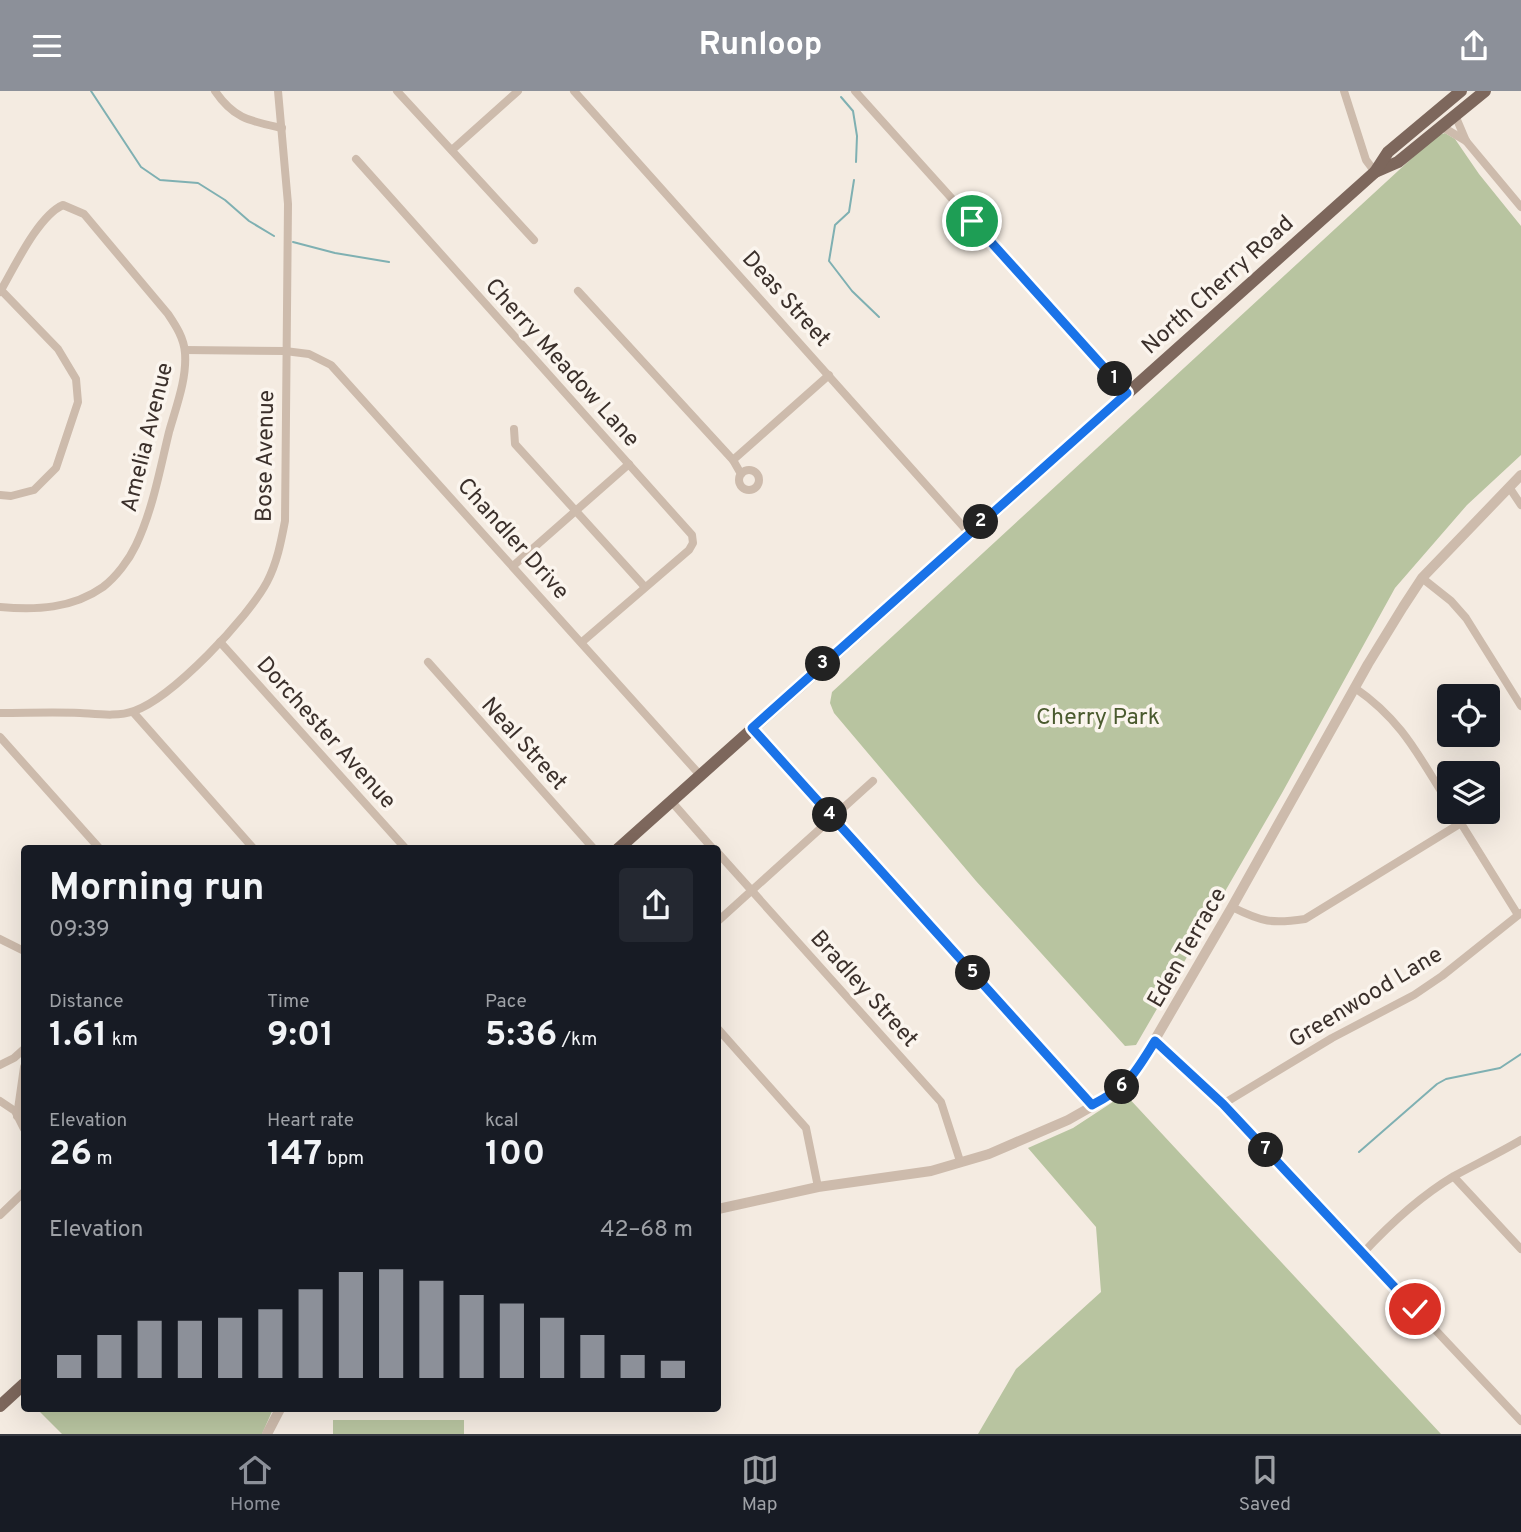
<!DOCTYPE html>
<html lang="en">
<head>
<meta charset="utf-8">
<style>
  :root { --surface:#171b24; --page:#242831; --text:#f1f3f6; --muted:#9ea1a6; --line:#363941; --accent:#8c9099 }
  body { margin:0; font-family:Overpass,sans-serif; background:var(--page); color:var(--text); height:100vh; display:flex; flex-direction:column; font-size:26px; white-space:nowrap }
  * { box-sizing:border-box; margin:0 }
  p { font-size:23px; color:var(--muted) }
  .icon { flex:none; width:38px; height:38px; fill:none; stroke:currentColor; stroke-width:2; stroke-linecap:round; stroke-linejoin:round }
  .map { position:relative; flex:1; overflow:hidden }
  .drawer { position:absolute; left:21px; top:754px; width:700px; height:567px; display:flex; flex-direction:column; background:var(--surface); border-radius:7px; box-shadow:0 7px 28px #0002 }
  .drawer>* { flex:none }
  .controls { position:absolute; left:1437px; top:593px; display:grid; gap:14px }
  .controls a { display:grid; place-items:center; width:63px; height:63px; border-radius:7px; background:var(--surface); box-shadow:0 7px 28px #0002; font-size:35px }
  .pin { position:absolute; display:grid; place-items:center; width:60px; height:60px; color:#fff; margin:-30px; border:4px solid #fff; border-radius:50%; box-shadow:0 2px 7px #0007 }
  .km { position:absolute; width:35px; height:35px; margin:-18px; border-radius:50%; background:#222; color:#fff; font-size:19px; line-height:35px; text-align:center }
  .round { display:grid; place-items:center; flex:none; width:74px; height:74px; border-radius:7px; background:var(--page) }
  .summary { display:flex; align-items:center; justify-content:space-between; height:119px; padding:0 28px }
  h1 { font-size:38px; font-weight:700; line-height:52px }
  .stats { display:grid; grid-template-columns:repeat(3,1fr); gap:10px; height:119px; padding:7px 28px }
  .stats div { display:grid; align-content:center }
  .stats b { font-size:35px; font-weight:700 }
  .stats small { font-size:19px; font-weight:400 }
  .stats p { font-size:19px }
  .chart { height:196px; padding:14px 28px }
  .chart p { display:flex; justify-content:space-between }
  .chart svg { width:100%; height:126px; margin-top:7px; stroke:var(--accent); stroke-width:6 }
  header { display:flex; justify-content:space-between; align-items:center; height:91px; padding:0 28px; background:var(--accent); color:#fff; font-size:32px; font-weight:700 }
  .tab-bar { display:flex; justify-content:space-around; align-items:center; height:98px; border-top:2px solid var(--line); background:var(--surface); font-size:19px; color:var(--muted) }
  .tab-bar a { display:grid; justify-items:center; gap:4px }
  .tab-bar .current { color:var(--accent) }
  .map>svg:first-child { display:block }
</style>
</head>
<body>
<header><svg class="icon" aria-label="menu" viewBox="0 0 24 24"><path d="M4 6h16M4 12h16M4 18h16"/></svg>Runloop<svg class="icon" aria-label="share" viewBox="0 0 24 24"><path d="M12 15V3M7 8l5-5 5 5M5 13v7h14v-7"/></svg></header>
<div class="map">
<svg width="1521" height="1343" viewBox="0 0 1521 1343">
  <rect width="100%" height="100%" fill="#f4ebe1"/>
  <g fill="#b8c4a0">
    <polygon points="1445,42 1455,48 1479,83 1521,135 1521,364 1467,414 1395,497 1282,702 1136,954 1125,955 976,790 834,622 830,612 832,601 1436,45"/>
    <polygon points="1125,1003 1441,1343 978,1343 1016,1278 1101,1201 1096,1136 1028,1057 1073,1037"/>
    <polygon points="37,1318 273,1318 262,1343 62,1343"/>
    <rect x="333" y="1329" width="131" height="14"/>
  </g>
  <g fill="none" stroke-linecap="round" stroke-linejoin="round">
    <g stroke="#7fb0b2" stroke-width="2">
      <polyline points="91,0 141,76 160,89 198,92 225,109 249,130 274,145"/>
      <polyline points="841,6 853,20 857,45 856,71"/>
      <polyline points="854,89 849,121 835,134 829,170 852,200 879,226"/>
      <polyline points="293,151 335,162 389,171"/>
      <polyline points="1359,1061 1437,993 1446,988 1500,977 1521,963"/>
    </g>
    <g stroke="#cdbbac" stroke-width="8">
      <path d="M215,0C234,28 250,30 282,37"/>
      <polyline points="397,0 534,149"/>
      <polyline points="574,0 969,442"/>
      <polyline points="855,0 1127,302"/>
      <polyline points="1344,0 1366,69 1375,81"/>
      <polyline points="1455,24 1466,50 1521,116"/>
      <polyline points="1441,35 1466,50"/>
      <polyline points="452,59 518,0"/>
      <polyline points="356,68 692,444 693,452 689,459 582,551"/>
      <polyline points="0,198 58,258 76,288 78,311 56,377 34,399 11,405 0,404"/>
      <polyline points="578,200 733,369 741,383"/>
      <path d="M0,201C14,177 38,125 63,114L84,123L168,223C176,235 184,247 185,262C187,288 176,316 169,341C160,378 153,418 136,454C129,469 116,486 103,496C72,518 36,519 0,516"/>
      <polyline points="185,259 285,260 309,263 331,274 700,684"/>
      <polyline points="514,338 515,353 644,495"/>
      <polyline points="733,369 829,284"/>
      <circle cx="749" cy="389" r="10"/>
      <polyline points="1509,396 1521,414"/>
      <polyline points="513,475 629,373"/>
      <polyline points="1422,487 1451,510 1466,527 1521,615"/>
      <polyline points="220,551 406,758"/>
      <polyline points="428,571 594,758"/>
      <path d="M1355,597C1403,630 1419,666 1449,713"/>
      <polyline points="133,621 254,758"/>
      <path d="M0,622C27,622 54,621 80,622C97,623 118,626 134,620C172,607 248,527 267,491C277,472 281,451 285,430L288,113L278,0"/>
      <polyline points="752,637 1092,1015"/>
      <polyline points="0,646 100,758"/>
      <polyline points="671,710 713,758"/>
      <polyline points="1454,721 1518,824"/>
      <polyline points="718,762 941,1011 960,1070"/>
      <path d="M1232,816C1262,831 1272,833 1305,828L1461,732"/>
      <polyline points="718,830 873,690"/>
      <polyline points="0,848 24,860"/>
      <polyline points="718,938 806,1037 818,1096"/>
      <polyline points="1155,950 1223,1013 1521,1330"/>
      <polyline points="0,974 14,967 24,958"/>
      <polyline points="0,1010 15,1020 24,1038"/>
      <polyline points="1223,1013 1332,947 1414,904 1442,885 1521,822"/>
      <polyline points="17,1025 24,976"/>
      <polyline points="1454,1086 1521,1158"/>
      <polyline points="0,1124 24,1101"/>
      <path d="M1363,1162C1390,1133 1419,1106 1454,1085C1476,1073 1499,1062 1521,1049"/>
    </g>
    <g stroke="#cdbbac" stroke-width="10">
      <polyline points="718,1118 818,1096 931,1080 989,1063 1068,1029 1112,1004 1132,988 1232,816 1368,573 1403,516 1422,487 1521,384"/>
      <polyline points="267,1343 280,1318"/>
    </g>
    <g stroke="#7d675c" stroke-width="12">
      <polyline points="1375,81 1398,71 1485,0"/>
      <polyline points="618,758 1375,81 1388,61 1461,0"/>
      <polyline points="0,1315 24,1293"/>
    </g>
  </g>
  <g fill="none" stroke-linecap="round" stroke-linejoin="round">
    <defs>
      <path id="route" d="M972,130L1127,302L752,637L1092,1014C1129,995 1133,985 1155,950L1223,1013L1415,1218"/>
    </defs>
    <use href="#route" stroke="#fff" stroke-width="14"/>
    <use href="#route" stroke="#1a73e8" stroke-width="9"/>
  </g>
  <g text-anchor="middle" stroke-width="7" stroke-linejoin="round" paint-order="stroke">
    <g font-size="23" fill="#3b302b" stroke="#fbf5ee">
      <text transform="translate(1217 193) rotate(-42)" y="8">North Cherry Road</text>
      <text transform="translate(787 207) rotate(48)" y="8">Deas Street</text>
      <text transform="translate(563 271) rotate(48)" y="8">Cherry Meadow Lane</text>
      <text transform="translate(146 346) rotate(-76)" y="8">Amelia Avenue</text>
      <text transform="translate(264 365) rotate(-89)" y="8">Bose Avenue</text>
      <text transform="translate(514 447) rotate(48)" y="8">Chandler Drive</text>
      <text transform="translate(327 641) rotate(48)" y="8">Dorchester Avenue</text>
      <text transform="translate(525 652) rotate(48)" y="8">Neal Street</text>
      <text transform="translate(1186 856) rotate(-60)" y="8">Eden Terrace</text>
      <text transform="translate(865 897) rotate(48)" y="8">Bradley Street</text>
      <text transform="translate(1365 905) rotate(-31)" y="8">Greenwood Lane</text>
    </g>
    <g font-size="23" fill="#4a5a2e" stroke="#fbf5ee">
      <text x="1098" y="633">Cherry Park</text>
    </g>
  </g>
</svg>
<div class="controls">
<a><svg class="icon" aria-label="locate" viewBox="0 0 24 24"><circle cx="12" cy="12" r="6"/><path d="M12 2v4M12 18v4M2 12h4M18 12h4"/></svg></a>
<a><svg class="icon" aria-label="layers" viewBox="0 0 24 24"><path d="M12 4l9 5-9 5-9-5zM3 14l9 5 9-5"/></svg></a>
</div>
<div class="pin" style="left:972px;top:130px;background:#1e9e55"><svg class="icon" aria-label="arrive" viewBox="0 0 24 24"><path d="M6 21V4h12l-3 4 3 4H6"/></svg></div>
<div class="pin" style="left:1415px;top:1218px;background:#d93025"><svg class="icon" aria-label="check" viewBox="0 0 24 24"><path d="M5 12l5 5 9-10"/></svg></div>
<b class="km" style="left:1115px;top:288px">1</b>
<b class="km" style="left:981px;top:431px">2</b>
<b class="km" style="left:823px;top:573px">3</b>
<b class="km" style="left:830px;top:724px">4</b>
<b class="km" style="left:973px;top:882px">5</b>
<b class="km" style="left:1122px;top:996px">6</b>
<b class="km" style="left:1266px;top:1059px">7</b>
<section class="drawer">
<div class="summary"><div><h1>Morning run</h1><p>09:39</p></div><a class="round"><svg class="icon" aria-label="share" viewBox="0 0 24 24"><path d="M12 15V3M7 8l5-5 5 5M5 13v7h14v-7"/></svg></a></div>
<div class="stats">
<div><p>Distance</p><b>1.61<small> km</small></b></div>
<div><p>Time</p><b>9:01</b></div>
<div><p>Pace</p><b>5:36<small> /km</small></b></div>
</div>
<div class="stats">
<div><p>Elevation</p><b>26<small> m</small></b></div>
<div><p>Heart rate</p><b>147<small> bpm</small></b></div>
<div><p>kcal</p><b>100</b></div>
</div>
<div class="chart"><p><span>Elevation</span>42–68 m</p>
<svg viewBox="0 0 160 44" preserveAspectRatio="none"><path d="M5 44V36M15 44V29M25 44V24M35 44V24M45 44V23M55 44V20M65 44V13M75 44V7M85 44V6M95 44V10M105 44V15M115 44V18M125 44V23M135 44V29M145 44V36M155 44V38"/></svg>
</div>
</section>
</div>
<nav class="tab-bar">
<a class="current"><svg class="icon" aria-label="home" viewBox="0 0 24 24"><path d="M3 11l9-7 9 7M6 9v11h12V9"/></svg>Home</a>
<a><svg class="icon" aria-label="map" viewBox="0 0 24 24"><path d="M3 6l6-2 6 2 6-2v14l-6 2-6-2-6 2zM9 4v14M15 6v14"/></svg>Map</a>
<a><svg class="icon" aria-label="saved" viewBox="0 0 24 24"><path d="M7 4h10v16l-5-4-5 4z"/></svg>Saved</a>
</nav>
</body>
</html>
